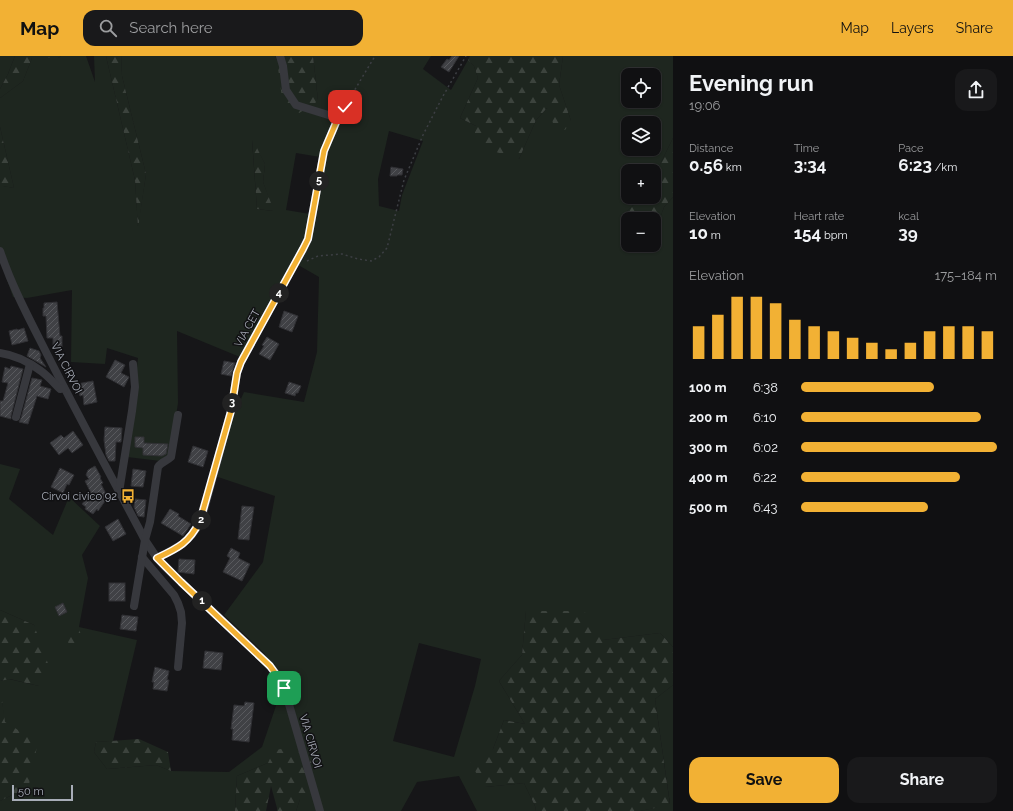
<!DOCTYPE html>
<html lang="en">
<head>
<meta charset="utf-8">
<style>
  :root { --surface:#101012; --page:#19191b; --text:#f1f3f6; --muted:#9c9d9f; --line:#303032; --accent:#f2b134 }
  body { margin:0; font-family:Raleway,sans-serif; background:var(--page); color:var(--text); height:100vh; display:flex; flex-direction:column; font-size:15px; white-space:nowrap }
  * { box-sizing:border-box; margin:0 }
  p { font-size:13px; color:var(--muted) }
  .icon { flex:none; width:22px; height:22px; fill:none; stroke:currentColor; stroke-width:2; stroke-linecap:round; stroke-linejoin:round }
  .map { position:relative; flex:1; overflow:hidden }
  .drawer { display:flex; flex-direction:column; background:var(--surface); width:340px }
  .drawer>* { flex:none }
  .tools { position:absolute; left:621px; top:12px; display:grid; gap:8px }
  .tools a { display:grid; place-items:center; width:40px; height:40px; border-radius:8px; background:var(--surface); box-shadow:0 1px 3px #0004,0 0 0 1px var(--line); font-size:20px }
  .scale { position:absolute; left:12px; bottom:10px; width:61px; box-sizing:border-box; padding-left:4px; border:2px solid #a8adb8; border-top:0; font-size:11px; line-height:14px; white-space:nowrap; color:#a8adb8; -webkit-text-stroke:3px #111113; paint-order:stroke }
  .pin { position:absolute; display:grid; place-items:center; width:34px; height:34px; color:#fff; margin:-17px; border-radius:8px; box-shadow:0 2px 6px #0006 }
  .km { position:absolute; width:20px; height:20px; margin:-10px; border-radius:50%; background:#222; color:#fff; font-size:11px; line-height:20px; text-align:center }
  .round { display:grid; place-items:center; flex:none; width:42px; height:42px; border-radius:12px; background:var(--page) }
  .head { display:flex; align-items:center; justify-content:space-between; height:68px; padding:0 16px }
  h1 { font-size:22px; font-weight:700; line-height:30px }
  .figures { display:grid; grid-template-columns:repeat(3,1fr); gap:6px; height:68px; padding:4px 16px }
  .figures div { display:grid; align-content:center }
  .figures b { font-size:17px; font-weight:700 }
  .figures small { font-size:11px; font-weight:400 }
  .figures p { font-size:11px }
  .chart { height:112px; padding:8px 16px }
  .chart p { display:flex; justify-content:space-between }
  .chart svg { width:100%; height:72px; margin-top:4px; stroke:var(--accent); stroke-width:6 }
  .cta { display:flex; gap:8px; margin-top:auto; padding:8px 16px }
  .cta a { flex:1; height:46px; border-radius:12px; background:var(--accent); color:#111; font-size:16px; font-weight:700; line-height:46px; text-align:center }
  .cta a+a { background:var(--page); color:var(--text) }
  ul { padding:0 16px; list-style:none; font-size:13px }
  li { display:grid; grid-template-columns:64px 48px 1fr; align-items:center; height:30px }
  li i { height:10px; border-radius:5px; background:var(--accent) }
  header { display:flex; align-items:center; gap:24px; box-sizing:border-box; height:56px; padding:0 20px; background:var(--accent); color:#111 }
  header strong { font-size:19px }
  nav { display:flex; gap:22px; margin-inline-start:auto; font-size:14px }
  .search { width:280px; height:36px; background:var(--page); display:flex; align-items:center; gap:10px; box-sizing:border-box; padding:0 14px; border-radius:12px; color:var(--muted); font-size:15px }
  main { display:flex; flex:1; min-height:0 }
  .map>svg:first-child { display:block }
</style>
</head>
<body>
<header>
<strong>Map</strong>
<div class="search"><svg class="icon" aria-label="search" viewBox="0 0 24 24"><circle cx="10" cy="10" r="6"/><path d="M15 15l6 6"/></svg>Search here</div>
<nav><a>Map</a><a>Layers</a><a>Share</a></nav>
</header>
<main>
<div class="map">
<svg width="673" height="755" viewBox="0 0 673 755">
  <defs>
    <pattern id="forest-firs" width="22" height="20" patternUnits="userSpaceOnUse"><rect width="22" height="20" fill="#1e261f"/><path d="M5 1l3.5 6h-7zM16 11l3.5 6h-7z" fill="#3c433d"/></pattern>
    <pattern id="building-hatch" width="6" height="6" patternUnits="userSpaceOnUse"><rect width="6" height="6" fill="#404145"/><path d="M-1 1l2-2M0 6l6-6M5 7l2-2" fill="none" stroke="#595a5e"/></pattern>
  </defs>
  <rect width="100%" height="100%" fill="#161618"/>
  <g fill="#1e261f" fill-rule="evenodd">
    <polygon points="0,0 15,0 8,18 0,33"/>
    <path d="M61,0H86L95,26L94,0H106L135,124L138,170L146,118L122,20L121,0H275L277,4L318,45L313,0H431L423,13L451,34L468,4L474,10L478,22L460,62L476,70L519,103L536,64L547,52L571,65L559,29L563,0H673V82L654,121V115H628V141H642L621,161L628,177V189H654V178L664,151L673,141V591L660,577L603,584L526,555L522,599L499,625L525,668L504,664L493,693L485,731L524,727L535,750L536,755H477L459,720L417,726L401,755H296L300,743L268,707L237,720L235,755H0V745L12,739L2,645H0V625L9,623L39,630L34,569L0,554V408L20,413L9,443L53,479L69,441L100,470L82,499L88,522L79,571L137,584L113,685L96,686L94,696L107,713L156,709L171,715L229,716L262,691L280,638L265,598L224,559L263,506L275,440L212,419L220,391L244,336L304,346L317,296L319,221L293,206L240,301L177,275L178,347L169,406L127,401L138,302L107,292L105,308L71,306L72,234L27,242L13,241L0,204V123L3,130L14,132L0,71V42L23,25L32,2H58ZM628,19H654V45H628ZM628,67H654V93H628ZM389,75L423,85L402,139L399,155L379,150L378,123ZM252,84L265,108L263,126L273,155L257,153ZM296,97L326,102L310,158L286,154ZM419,587L481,603L475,630L454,701L393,685Z"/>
    <polygon points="673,629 673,755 640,755 670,748 655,643"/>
  </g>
  <g fill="url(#forest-firs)">
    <polygon points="15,0 61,0 58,2 32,2 23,25 0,42 0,33 8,18"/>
    <polygon points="106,0 121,0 122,20 146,118 138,173 135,124"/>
    <polygon points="275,0 313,0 318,45 293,61 282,42 277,4"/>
    <polygon points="470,0 563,0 559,29 571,65 565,74 555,72 547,52 536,64 519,103 473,89 476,70 460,62 478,22 474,10 468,4"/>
    <polygon points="0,71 14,132 2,130 0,123"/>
    <polygon points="252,82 265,108 263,126 274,155 257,153"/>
    <polygon points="673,82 673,141 664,151 654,178 654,163 628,163 628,177 621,161 642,141 654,141 654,121"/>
    <polygon points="0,554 34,569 50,613 39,630 10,623 0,625"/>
    <polygon points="526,555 584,555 603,584 660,577 673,591 673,629 655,643 670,749 640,755 536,755 535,750 524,727 485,731 470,707 493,693 504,664 525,668 499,625 522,599"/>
    <polygon points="79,571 83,590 71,594 64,575"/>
    <polygon points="2,644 5,666 38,686 28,733 12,739 0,745 0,645"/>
    <polygon points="139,683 168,696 171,715 156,709 107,713 94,696 96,686"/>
    <polygon points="296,691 314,699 311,740 300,743 296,755 277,755 277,752 271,730 266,755 235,755 237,720 268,707 274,694"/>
  </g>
  <g fill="url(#building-hatch)" stroke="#303034">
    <polygon points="452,0 459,0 449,16 441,11 447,3 449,4"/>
    <polygon points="391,111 403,113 402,119 397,119 397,120 390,120"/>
    <polygon points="57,246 60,280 62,280 62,291 53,292 53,282 47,282 46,260 43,260 43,252 44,252 44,247"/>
    <polygon points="284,255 298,260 292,276 279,271"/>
    <polygon points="24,272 28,285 12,289 9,275 17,273 18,274"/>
    <polygon points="267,281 279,288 270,304 259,298 264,290 262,289"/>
    <polygon points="30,292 39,295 41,299 40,302 46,311 27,300"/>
    <polygon points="115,304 125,309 121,317 129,321 124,331 106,321"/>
    <polygon points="224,305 235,307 231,320 221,318"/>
    <polygon points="11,310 23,313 11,360 11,363 0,360 0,345 3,345 8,327 2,326 5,311 10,313"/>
    <polygon points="32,322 42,324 40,330 51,333 48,343 37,340 28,368 19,366 21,362"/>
    <polygon points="93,325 97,346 84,349 83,339 80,340 77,328"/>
    <polygon points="289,326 301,330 298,337 296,337 295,340 285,337"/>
    <polygon points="105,371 122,372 121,386 116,386 115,405 109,405 106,399 104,384"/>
    <polygon points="73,375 83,389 72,397 68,392 59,399 50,387 61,379 64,382"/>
    <polygon points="135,381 144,381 144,387 168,388 166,398 162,400 143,399 143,392 135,391"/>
    <polygon points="193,390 208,395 203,411 188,406"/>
    <polygon points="95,410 101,421 100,422 103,427 101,428 106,438 103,443 105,445 98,455 97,453 93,458 85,453 86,451 82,448 91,437 85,425 89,423 86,419 88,414"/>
    <polygon points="60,412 74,419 69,429 67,428 63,437 51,431"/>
    <polygon points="133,413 146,415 143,431 131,430"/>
    <polygon points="135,443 146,444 144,461 138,460 134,451"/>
    <polygon points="242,450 254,451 249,484 238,483"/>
    <polygon points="170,453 179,458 178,460 191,468 183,480 161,467"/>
    <polygon points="118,463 126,478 113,485 105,471"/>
    <polygon points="231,492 240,497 238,502 250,508 242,525 223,516 230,502 227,500"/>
    <polygon points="179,503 195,504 194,518 178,516"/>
    <rect x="109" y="527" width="16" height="18"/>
    <polygon points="63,547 67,556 59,560 55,551"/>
    <polygon points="122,559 138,561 136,575 120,573"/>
    <polygon points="205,595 223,597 221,614 203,612"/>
    <polygon points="155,611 169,615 167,624 169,624 167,635 153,633 154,626 152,626"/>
    <polygon points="245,646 254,647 249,686 232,684 233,673 231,673 234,649 244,650"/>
  </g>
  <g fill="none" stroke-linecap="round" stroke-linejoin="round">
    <g stroke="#3d3f44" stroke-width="1.5" stroke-dasharray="2 3" stroke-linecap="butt">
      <polyline points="342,55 375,0"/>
      <polyline points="307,205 318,200 342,198 358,203 371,205 379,201 387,192 404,124 423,79 443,40 466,0"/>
    </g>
    <g stroke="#37383d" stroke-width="8">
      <path d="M0,195C12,231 30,264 47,298C79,361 112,422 145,484L157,502L165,511L256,596C261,601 266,605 270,610C279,620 284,633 288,645L320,755"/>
      <path d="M0,297C14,299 29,306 41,315C48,320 54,327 60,333L64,332"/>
      <polyline points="16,361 30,308"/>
      <polyline points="119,436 132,355 135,331 133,308"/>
      <polyline points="142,501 174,539 178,547 181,556 182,567 178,611"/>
      <path d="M157,502C178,491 189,487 201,465L231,355L237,317L241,306L303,193L308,183L324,95L338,62L296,49L286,34L283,10L280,0"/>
      <path d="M134,550L145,484L150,466L158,411C161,406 167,405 171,401L178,359"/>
    </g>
  </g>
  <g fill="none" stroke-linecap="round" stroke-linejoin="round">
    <defs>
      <path id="route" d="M284,632L278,621L270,610L181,526L157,502C178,492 189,487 200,465L231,355L237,317L241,306L303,193L308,183L324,95L338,62L345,51"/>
    </defs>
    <use href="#route" stroke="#fff" stroke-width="8"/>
    <use href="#route" stroke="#f2b134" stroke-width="5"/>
  </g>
  <defs>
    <symbol id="bus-bare" viewBox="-9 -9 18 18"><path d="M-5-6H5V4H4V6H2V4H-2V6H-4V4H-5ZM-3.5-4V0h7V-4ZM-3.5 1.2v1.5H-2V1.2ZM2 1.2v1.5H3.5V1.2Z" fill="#f2b134" stroke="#111113" stroke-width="2.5" paint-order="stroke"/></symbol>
  </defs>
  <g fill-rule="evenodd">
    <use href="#bus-bare" x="118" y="430" width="20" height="20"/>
  </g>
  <g text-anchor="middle" stroke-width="3" stroke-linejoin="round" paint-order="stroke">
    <g font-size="11" fill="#a8adb8" stroke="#111113">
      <text transform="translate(247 272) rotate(-61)" y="4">VIA CET</text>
      <text transform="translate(67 312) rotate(63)" y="4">VIA CIRVOI</text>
      <text transform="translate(311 685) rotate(74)" y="4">VIA CIRVOI</text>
    </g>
    <g font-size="11" fill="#a8adb8" stroke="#111113" text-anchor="end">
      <text x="117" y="444">Cirvoi civico 92</text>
    </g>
  </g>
</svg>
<div class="tools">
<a><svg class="icon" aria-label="locate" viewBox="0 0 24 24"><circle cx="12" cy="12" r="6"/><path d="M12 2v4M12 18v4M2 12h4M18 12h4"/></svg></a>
<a><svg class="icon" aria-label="layers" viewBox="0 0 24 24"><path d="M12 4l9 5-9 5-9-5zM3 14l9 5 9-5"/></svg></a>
<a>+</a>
<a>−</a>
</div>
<div class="scale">50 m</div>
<div class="pin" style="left:284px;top:632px;background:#1e9e55"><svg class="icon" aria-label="arrive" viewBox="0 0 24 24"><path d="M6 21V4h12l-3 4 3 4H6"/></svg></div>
<div class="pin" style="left:345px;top:51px;background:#d93025"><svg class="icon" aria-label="check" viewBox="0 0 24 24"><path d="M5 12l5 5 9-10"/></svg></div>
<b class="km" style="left:202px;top:545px">1</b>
<b class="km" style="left:201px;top:464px">2</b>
<b class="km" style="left:232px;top:347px">3</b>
<b class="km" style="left:279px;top:237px">4</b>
<b class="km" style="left:319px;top:125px">5</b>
</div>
<section class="drawer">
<div class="head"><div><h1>Evening run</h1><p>19:06</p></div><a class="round"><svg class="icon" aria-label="share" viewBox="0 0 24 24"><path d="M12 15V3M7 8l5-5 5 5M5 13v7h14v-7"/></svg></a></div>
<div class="figures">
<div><p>Distance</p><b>0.56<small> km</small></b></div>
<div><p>Time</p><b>3:34</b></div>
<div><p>Pace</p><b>6:23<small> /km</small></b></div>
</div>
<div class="figures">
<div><p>Elevation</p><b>10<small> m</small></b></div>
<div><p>Heart rate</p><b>154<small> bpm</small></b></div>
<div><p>kcal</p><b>39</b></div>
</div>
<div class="chart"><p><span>Elevation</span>175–184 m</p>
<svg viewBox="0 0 160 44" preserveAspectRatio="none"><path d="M5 44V24M15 44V17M25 44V6M35 44V6M45 44V10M55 44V20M65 44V24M75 44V27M85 44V31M95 44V34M105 44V38M115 44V34M125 44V27M135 44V24M145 44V24M155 44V27"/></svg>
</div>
<ul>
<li><b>100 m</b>6:38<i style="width:68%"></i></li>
<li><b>200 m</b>6:10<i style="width:92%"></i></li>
<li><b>300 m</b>6:02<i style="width:100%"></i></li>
<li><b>400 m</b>6:22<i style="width:81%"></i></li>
<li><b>500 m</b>6:43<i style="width:65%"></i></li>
</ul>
<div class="cta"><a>Save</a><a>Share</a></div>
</section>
</main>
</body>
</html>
